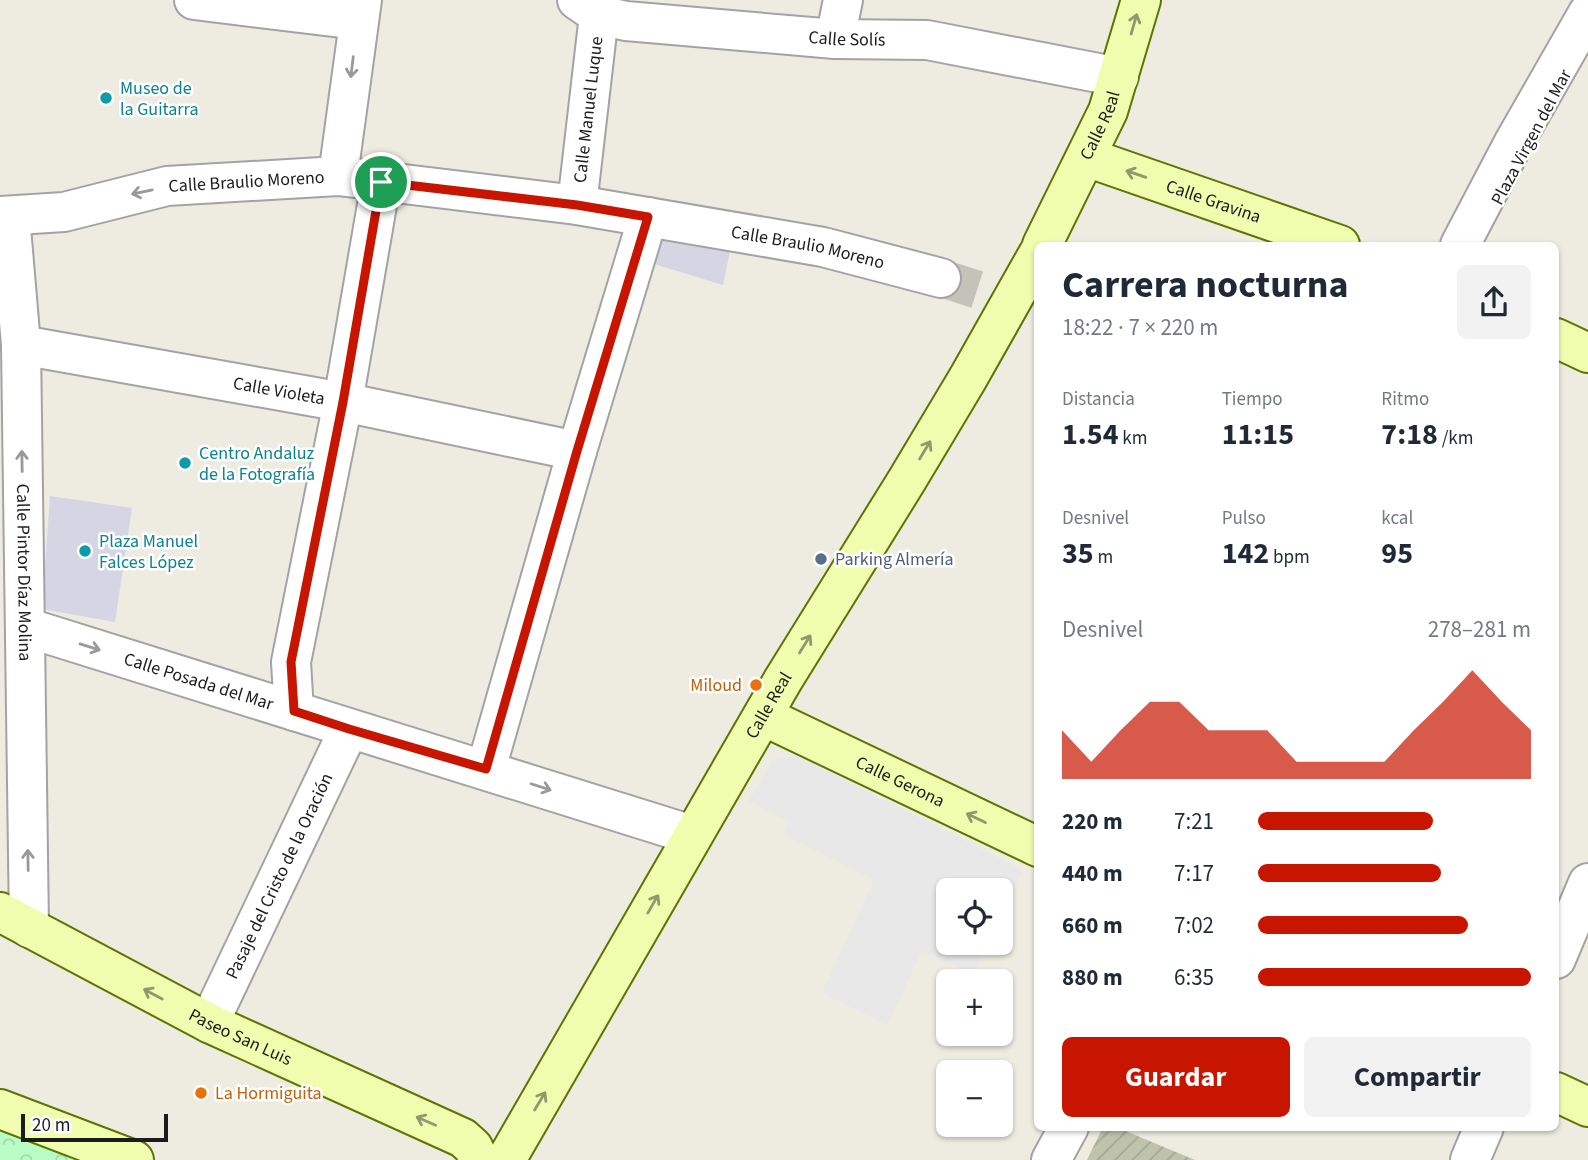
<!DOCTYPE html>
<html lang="es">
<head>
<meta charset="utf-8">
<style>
  :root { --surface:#fff; --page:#f2f2f3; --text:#1f2937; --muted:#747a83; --accent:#c71500 }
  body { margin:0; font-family:"Source Sans 3",sans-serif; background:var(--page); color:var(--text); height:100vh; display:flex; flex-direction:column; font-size:26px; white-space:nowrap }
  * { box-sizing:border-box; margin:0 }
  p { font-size:23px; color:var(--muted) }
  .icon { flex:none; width:38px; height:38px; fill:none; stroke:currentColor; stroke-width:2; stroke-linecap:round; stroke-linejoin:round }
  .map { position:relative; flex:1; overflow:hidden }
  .panel { position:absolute; left:1034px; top:242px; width:525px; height:889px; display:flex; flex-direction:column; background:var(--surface); border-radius:10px; box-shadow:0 2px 5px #0004 }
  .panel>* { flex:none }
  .fabs { position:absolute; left:936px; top:878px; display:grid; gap:14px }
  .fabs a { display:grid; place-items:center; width:77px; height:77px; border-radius:10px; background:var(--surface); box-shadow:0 2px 5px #0004; font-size:35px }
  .scale { position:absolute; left:21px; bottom:18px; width:147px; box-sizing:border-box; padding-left:7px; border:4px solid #1c1c1c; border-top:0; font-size:19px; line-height:24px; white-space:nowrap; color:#1c1c1c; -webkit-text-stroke:5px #fff; paint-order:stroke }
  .pin { position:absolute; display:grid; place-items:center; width:60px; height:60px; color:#fff; margin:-30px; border:4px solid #fff; border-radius:50%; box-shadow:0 2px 7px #0007 }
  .round { display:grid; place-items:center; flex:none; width:74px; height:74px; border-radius:10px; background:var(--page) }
  .overview { display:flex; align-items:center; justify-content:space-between; height:119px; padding:0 28px }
  h1 { font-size:38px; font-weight:700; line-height:52px }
  .figures { display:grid; grid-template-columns:repeat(3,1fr); gap:10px; height:119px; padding:7px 28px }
  .figures div { display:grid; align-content:center }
  .figures b { font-size:30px; font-weight:700 }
  .figures small { font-size:19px; font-weight:400 }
  .figures p { font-size:19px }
  .chart { height:196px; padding:14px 28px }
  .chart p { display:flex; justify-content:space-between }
  .chart svg { width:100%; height:126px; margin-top:7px; fill:var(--accent); opacity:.7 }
  .primary-button { display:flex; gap:14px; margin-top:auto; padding:14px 28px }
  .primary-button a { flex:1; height:80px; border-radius:10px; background:var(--accent); color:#fff; font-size:28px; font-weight:700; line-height:80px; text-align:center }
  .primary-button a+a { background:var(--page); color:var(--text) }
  ul { padding:0 28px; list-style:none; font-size:23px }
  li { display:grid; grid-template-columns:112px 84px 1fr; align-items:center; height:52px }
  li i { height:18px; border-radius:9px; background:var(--accent) }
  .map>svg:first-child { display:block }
</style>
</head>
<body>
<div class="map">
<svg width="1588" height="1160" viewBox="0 0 1588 1160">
  <defs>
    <pattern id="construction-furrows" width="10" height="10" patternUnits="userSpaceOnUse" patternTransform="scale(1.75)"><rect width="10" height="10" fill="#c0c3ac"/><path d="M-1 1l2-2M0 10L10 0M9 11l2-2" fill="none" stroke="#a4a793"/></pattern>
    <pattern id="park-crowns" width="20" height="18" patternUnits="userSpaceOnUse" patternTransform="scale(1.75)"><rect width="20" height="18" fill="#b9fcc6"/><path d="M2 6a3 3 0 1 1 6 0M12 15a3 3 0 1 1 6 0" fill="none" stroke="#9ed7aa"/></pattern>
  </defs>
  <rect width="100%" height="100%" fill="#eeebe0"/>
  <polygon fill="url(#construction-furrows)" points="1103,1127 1116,1127 1195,1160 1087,1160"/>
  <polygon fill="url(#park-crowns)" points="0,1124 95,1160 0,1160"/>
  <polygon fill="#e8e8e8" points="795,755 1023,870 1001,917 1001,891 948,891 948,943 989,943 974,974 922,951 887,1025 822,993 874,880 784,835 789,822 749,801 772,761"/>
  <g fill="#d6d5e4">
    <polygon points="669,217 733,237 723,285 654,264"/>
    <polygon points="50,496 132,508 115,622 42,609"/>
  </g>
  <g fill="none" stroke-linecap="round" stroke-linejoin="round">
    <polyline stroke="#c4c2b9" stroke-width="38" stroke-dasharray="38 19" stroke-linecap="butt" points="941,278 1013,301"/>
    <defs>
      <g id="street">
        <polyline points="194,0 358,20"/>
        <path id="s1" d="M577,0L599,15L626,21L835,39L927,40L1119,77"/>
        <polyline points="835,39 843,0"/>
        <polyline points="338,176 362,0"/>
        <path id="s2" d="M577,205L599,15"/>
        <path id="s3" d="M0,216L64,212L167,186L338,176L577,205L823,247L941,278"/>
        <path id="s4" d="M10,216L21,345L29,928"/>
        <polyline points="1460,245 1513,144 1588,13"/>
        <path id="s5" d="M21,345L343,402L577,451"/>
        <path id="s6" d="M25,627L692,835"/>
        <polyline points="294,711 291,662 343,402 381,182"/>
        <polyline points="486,769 577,451 648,217"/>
        <polyline points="1556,959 1588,883"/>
        <path id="s7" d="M209,1023L349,729"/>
        <polyline points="1051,1160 1069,1127"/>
        <polyline points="1470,1160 1484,1127"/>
      </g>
      <g id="secondary">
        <path id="s8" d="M1086,157L1340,245"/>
        <path id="s9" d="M1042,245L1108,111L1141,0"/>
        <polyline points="1556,338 1588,353"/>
        <path id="s10" d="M763,716L1038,847"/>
        <path id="s11" d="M0,912L209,1023L463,1138L473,1147L479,1160"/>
        <polyline points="1556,1092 1588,1107"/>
        <polyline points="0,1109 134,1160"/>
        <path id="s12" d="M506,1160L783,680L907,480L968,378L1038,254"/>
      </g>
    </defs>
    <use href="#street" stroke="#a3a3a3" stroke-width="42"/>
    <use href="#secondary" stroke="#5c7500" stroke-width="42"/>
    <use href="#street" stroke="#fff" stroke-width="38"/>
    <use href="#secondary" stroke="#f0fdaf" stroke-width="38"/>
  </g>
  <defs><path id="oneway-shaft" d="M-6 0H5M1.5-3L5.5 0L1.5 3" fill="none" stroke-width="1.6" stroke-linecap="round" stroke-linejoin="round" transform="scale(1.75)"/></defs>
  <g stroke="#91986d">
    <use href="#oneway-shaft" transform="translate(1134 24) rotate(-74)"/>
    <use href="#oneway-shaft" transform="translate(1136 174) rotate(-161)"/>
    <use href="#oneway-shaft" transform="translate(925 450) rotate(-59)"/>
    <use href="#oneway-shaft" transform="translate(805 644) rotate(-58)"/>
    <use href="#oneway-shaft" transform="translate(976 818) rotate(-154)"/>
    <use href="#oneway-shaft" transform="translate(653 904) rotate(-60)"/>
    <use href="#oneway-shaft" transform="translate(153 994) rotate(-152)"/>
    <use href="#oneway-shaft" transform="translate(540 1101) rotate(-59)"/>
    <use href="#oneway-shaft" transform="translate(426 1121) rotate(-156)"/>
  </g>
  <g stroke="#999">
    <use href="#oneway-shaft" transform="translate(352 67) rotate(97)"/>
    <use href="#oneway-shaft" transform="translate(142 192) rotate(168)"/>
    <use href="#oneway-shaft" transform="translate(22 461) rotate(-91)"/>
    <use href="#oneway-shaft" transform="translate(90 647) rotate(17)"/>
    <use href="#oneway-shaft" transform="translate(541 787) rotate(18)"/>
    <use href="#oneway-shaft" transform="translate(28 860) rotate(-91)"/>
  </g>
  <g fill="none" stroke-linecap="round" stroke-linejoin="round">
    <defs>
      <polygon id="route" points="381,182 577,205 648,217 577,451 486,769 349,729 294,711 291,662 343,402"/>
    </defs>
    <use href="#route" stroke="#fff" stroke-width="14"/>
    <use href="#route" stroke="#c71500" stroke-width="9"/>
  </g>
  <g fill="#0f9aa8" stroke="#fff" stroke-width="2.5">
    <circle cx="106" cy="98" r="7"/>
    <circle cx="185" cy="463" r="7"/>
    <circle cx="85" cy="551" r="7"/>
  </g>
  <circle fill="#5c6f8a" stroke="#fff" stroke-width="2.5" cx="821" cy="559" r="7"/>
  <g fill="#e8710a" stroke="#fff" stroke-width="2.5">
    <circle cx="756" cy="685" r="7"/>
    <circle cx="201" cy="1093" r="7"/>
  </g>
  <g text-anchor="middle" stroke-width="5" stroke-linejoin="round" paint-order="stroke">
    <g font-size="18" fill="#1c1c1c" stroke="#fff">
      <text dy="6" stroke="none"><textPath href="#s1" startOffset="276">Calle Solís</textPath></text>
      <text dy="6" stroke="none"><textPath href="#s2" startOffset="96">Calle Manuel Luque</textPath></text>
      <text dy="6" stroke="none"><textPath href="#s9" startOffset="133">Calle Real</textPath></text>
      <text transform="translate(1531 137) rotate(-62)" y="6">Plaza Virgen del Mar</text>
      <text dy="6" stroke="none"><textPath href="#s3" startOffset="250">Calle Braulio Moreno</textPath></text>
      <text dy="6" stroke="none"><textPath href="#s8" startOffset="135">Calle Gravina</textPath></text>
      <text dy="6" stroke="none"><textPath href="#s3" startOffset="817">Calle Braulio Moreno</textPath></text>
      <text dy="6" stroke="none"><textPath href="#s5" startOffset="262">Calle Violeta</textPath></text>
      <text dy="6" stroke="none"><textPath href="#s4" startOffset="357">Calle Pintor Díaz Molina</textPath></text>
      <text dy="6" stroke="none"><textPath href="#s6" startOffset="182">Calle Posada del Mar</textPath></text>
      <text dy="6" stroke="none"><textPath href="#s12" startOffset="525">Calle Real</textPath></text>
      <text dy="6" stroke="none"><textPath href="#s10" startOffset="152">Calle Gerona</textPath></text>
      <text dy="6" stroke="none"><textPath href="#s7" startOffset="163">Pasaje del Cristo de la Oración</textPath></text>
      <text dy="6" stroke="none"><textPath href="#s11" startOffset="271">Paseo San Luis</textPath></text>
    </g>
    <g font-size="18" fill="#0d838f" stroke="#fff" text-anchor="start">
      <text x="120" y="94">Museo de<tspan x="120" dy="21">la Guitarra</tspan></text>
      <text x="199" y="459">Centro Andaluz<tspan x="199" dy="21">de la Fotografía</tspan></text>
      <text x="99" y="547">Plaza Manuel<tspan x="99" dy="21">Falces López</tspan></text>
    </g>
    <g font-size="18" fill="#4e5e75" stroke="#fff" text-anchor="start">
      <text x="835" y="565">Parking Almería</text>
    </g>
    <g font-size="18" fill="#c56008" stroke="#fff" text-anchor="end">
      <text x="742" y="691">Miloud</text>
      <text x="215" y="1099" text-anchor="start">La Hormiguita</text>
    </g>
  </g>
</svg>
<div class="fabs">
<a><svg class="icon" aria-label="locate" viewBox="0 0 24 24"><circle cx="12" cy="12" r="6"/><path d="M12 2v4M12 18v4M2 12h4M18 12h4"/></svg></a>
<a>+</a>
<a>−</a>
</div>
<div class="scale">20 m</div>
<div class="pin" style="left:381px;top:182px;background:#1e9e55"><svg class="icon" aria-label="arrive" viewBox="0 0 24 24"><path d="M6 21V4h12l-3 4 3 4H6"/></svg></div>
<section class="panel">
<div class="overview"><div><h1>Carrera nocturna</h1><p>18:22 · 7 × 220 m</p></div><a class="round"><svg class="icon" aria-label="share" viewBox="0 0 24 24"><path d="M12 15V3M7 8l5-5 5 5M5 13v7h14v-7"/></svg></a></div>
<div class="figures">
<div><p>Distancia</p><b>1.54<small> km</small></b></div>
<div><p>Tiempo</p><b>11:15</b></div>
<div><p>Ritmo</p><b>7:18<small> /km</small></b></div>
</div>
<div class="figures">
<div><p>Desnivel</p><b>35<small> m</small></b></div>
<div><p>Pulso</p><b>142<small> bpm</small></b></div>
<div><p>kcal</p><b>95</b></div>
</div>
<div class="chart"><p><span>Desnivel</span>278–281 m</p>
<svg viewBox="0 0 160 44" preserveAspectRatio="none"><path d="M0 44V27L10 38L20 27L30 17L40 17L50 27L60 27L70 27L80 38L90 38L100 38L110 38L120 27L130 17L140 6L150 17L160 27V44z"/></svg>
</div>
<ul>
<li><b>220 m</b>7:21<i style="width:64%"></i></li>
<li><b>440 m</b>7:17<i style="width:67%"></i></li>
<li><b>660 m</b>7:02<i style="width:77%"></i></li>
<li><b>880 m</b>6:35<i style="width:100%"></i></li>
</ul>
<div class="primary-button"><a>Guardar</a><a>Compartir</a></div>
</section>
</div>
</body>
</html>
